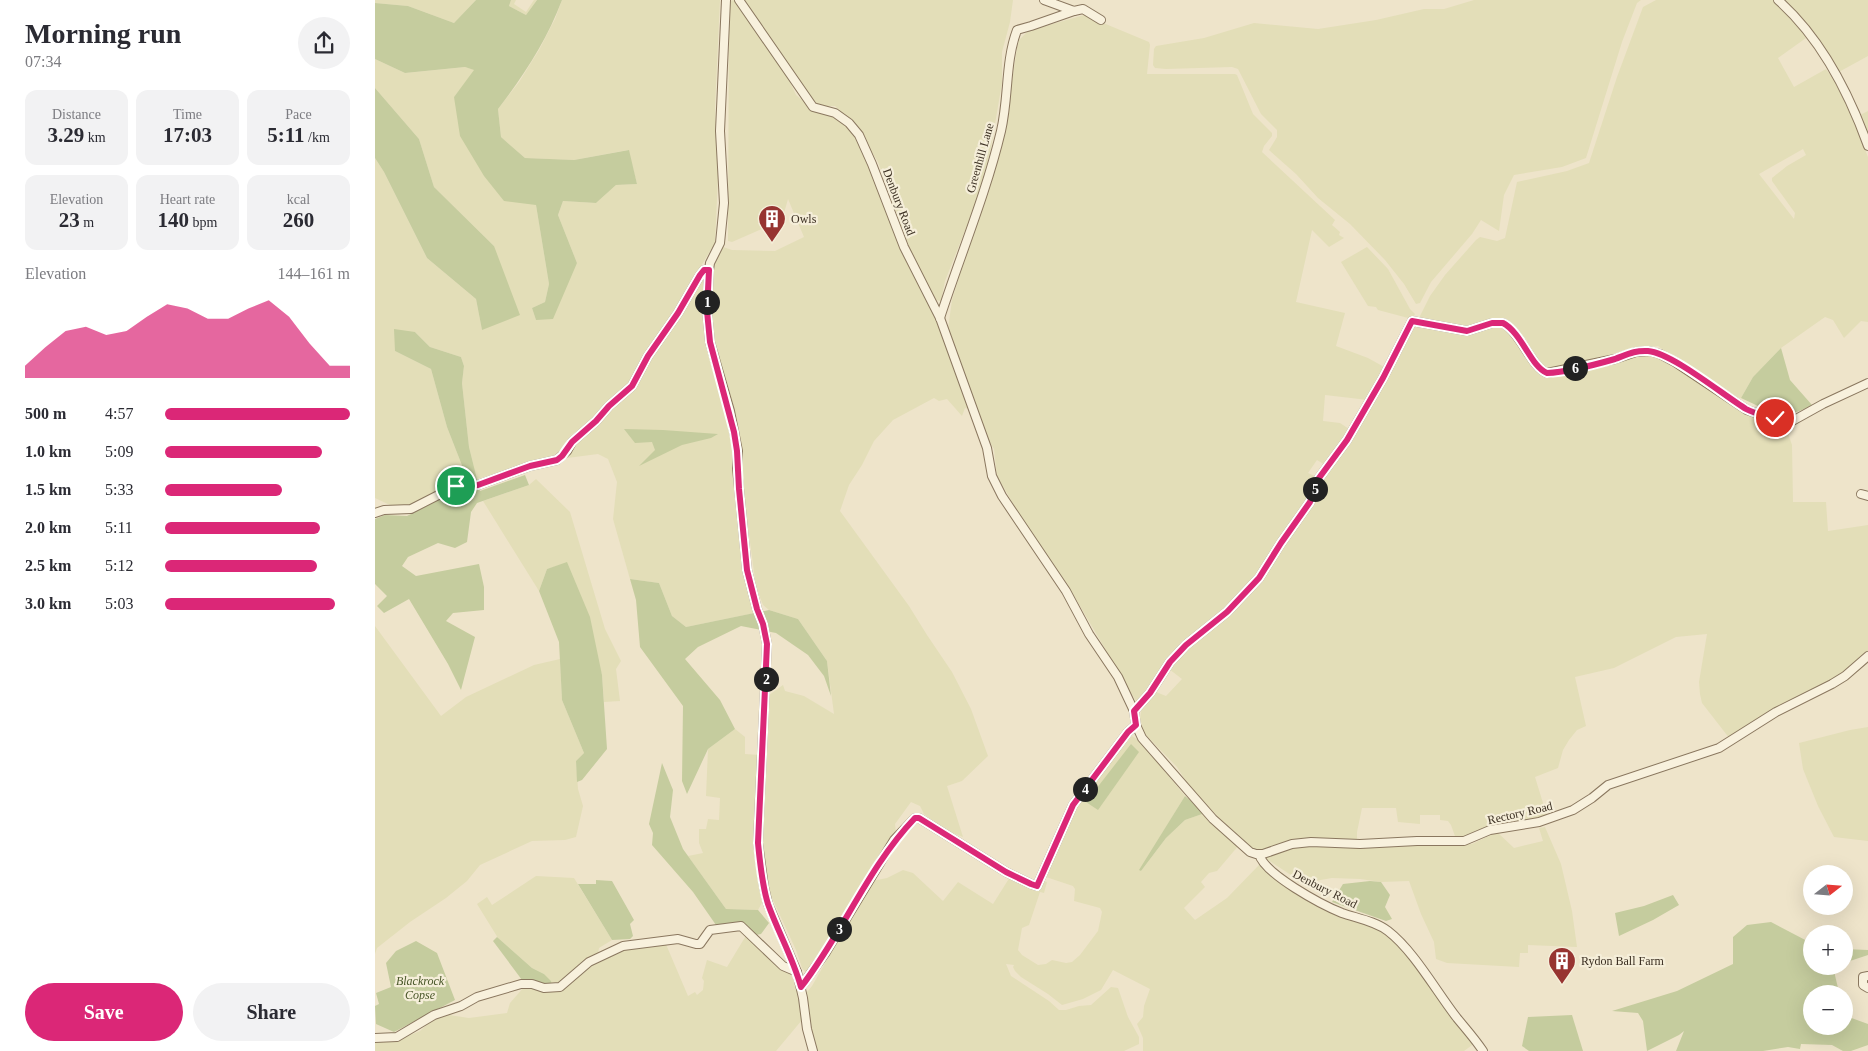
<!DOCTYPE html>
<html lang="en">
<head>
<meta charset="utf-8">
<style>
  :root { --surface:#fff; --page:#f2f2f3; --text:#2b2b33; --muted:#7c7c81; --accent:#db2777 }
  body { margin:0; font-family:"Times New Roman",serif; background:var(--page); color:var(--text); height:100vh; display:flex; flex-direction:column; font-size:19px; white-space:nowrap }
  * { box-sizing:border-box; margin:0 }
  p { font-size:16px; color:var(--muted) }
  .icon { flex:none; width:28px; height:28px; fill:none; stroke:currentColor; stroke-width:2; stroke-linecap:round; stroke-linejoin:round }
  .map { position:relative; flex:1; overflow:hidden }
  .sheet { display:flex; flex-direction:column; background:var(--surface); width:375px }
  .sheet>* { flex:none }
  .needle { width:32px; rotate:73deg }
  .buttons { position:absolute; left:1428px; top:865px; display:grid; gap:10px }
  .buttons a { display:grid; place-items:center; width:50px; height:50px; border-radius:50%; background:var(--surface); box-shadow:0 5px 20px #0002; font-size:25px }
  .pin { position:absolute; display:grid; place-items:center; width:42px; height:42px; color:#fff; margin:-21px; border:2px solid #fff; border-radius:50%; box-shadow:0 1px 5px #0007 }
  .km { position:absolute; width:25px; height:25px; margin:-12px; border-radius:50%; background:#222; color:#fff; font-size:14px; line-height:25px; text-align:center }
  .round { display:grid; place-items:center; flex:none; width:52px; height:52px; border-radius:26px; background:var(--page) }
  .headline { display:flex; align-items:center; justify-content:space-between; height:85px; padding:0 25px }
  h1 { font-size:28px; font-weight:700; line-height:38px }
  .stats { display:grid; grid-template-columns:repeat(3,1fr); gap:8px; height:85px; padding:5px 25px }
  .stats div { display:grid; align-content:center; border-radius:12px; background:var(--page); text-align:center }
  .stats b { font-size:21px; font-weight:700 }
  .stats small { font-size:14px; font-weight:400 }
  .stats p { font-size:14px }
  .chart { height:140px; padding:10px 25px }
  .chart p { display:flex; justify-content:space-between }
  .chart svg { width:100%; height:90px; margin-top:5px; fill:var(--accent); opacity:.7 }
  .button { display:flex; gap:10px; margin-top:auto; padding:10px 25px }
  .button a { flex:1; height:58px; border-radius:30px; background:var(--accent); color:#fff; font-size:20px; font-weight:700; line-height:58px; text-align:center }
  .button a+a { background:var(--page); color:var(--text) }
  ul { padding:0 25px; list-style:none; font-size:16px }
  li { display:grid; grid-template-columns:80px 60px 1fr; align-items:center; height:38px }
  li i { height:12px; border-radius:6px; background:var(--accent) }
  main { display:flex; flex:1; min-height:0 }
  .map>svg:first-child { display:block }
</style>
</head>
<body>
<main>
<section class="sheet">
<div class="headline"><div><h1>Morning run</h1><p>07:34</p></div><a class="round"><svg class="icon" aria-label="share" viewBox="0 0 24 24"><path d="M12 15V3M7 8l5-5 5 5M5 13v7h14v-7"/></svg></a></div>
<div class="stats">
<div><p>Distance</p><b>3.29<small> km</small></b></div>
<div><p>Time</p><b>17:03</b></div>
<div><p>Pace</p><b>5:11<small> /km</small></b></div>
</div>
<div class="stats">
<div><p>Elevation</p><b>23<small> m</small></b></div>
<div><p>Heart rate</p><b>140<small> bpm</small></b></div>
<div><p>kcal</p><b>260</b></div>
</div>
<div class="chart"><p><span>Elevation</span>144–161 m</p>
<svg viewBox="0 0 160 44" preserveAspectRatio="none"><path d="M0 44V38L10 29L20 21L30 19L40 23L50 21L60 14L70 8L80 10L90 15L100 15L110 10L120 6L130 14L140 27L150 38L160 38V44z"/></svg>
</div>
<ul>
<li><b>500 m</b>4:57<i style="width:100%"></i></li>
<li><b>1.0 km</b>5:09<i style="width:85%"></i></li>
<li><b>1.5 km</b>5:33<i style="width:63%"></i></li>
<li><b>2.0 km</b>5:11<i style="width:84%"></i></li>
<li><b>2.5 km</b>5:12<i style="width:82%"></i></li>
<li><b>3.0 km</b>5:03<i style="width:92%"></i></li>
</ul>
<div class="button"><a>Save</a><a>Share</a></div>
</section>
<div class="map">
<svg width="1493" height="1051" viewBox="0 0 1493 1051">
  <rect width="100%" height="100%" fill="#eee4ca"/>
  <g fill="#e3deb8" fill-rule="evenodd">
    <polygon points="0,0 101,0 79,23 33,6 0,3"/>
    <polygon points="136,0 141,0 139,4 151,12 159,0 162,0 151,15 134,6"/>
    <polygon points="187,0 345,0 340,107 343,176 340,243 255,383 218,420 196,435 182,455 102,479 94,447 87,383 89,366 86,357 55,347 40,332 20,351 56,369 72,427 88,468 82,481 33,506 15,505 0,498 0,158 9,172 52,258 101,299 107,330 119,246 59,187 44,139 0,88 0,59 30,73 90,67 100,70 79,97 161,205 174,284 170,302 157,308 161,320 202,263 183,215 188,201 221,203 241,185 262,184 253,150 199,160 150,158 126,137 123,109 144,82 164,50 180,19"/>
    <polygon points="360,0 409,69 421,95 432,104 459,115 474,127 485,143 564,320 594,409 590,408 587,416 572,399 564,401 559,398 518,420 499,441 487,465 474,485 465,511 534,606 552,635 577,672 596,709 613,756 587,781 572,786 588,837 570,830 549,814 545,806 536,802 520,824 521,833 495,869 457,936 437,967 431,973 427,968 421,950 397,898 390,874 388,834 390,748 394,695 408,685 410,691 429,696 459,714 452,661 423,619 394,610 388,605 381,587 367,482 366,443 361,427 354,392 339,344 335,290 340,264 348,247 357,250 400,251 429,237 413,199 407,220 357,242 353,241 354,1"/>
    <polygon points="368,0 638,0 635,22 627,52 627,83 615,153 599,208 570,281 566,301 560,300 554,291 538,257 503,162 481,126 460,106 448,106 438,102"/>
    <polygon points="1099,0 1266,0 1262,3 1247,42 1211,158 1187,167 1139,175 1129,195 1124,231 1106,220 1097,234 1056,282 1045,303 1041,304 1029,284 1010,260 975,224 943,198 921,174 894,150 902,137 902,130 886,114 863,69 857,67 791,69 780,68 778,65 779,49 781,46 829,38 879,23 943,29 1001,20 1049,9 1069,9"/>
    <path d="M1281,0H1398L1422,24L1431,38L1403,58L1419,87L1451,69L1459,80L1475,112L1493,157V322L1486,321L1469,338L1458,320L1450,317L1406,348L1378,377L1366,398L1359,397L1320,373L1283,346L1254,350L1240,355L1171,370L1159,354L1151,339L1127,320L1114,319L1089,330L1045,319V316L1055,296L1070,275L1101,240L1105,237L1122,241L1130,238L1142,182L1192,171L1214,163L1242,77L1268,7ZM1428,149L1431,155L1412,166L1397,178V181L1420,213L1419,219L1384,174Z"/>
    <polygon points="1408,0 1493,0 1493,56 1462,73 1450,51 1419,10"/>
    <polygon points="709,15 774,42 775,45 772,74 860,74 862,75 878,114 897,133 897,136 889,146 887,152 960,220 957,225 965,232 964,235 969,238 954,247 937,230 921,302 970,313 961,346 993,358 1011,368 993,400 950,395 948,421 965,423 974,429 950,465 942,460 933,473 942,477 923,514 876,581 856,603 834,621 807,646 762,703 692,584 643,512 622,476 619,449 614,441 573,329 577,300 630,129 643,41 653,31"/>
    <polygon points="1493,111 1493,138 1485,115"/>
    <polygon points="992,247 1013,269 1035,309 1040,314 1037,319 1003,310 1001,307 993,306 966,262"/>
    <polygon points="328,280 330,282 329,328 335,356 355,425 364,533 374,592 380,613 311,627 297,616 284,583 255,579 238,519 242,482 233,459 223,454 192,458 202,441 219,429 235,407 255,392 282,346 298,329 322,287"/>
    <polygon points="1039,325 1088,333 1125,325 1135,332 1167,374 1171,376 1237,362 1263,354 1283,356 1367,410 1410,425 1417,445 1418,502 1451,502 1453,531 1493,525 1493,653 1469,673 1355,739 1327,703 1325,694 1324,682 1332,634 1301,637 1239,668 1200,677 1211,726 1202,730 1194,740 1188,750 1183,768 1160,777 1172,816 1120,824 1091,838 1081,839 1076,825 1073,821 1065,820 1065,815 1045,815 1045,824 1023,822 1021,808 987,808 982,832 982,840 890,850 881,850 875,847 844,818 814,786 802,767 769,733 765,718 767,707 781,692 791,696 807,679 794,669 807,655 852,618 876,592 936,504 943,486"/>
    <polygon points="161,479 195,512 230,629 246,661 241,669 245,701 229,702 227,675 192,563 172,569 164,591 108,501 154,485"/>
    <polygon points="0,626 66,716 91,697 159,665 185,659 187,700 209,753 201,761 203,789 208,806 201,837 190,840 157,841 105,865 92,881 71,898 35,922 2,948 0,954"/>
    <polygon points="1493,727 1493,841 1459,837 1443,806 1428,769 1424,743 1475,730"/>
    <polygon points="360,729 370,737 370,754 384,755 382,848 389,899 383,910 351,909 313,856 328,853 324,843 324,829 331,829 333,819 344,820 345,798 331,796 333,749"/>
    <polygon points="757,736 765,741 810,796 765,870 766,871 791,838 810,820 830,813 864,845 842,871 834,873 826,882 830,887 809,908 820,920 852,898 884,865 911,887 935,902 973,920 1000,927 1012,933 1044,971 1100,1043 1089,1051 768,1051 768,1038 762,1024 768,1017 769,1006 775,989 738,970 726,990 708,999 687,1005 673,994 646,977 640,971 638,967 639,965 631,964 636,976 674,1001 684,1010 691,1010 704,1006 716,1005 736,987 743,988 753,1017 764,1037 764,1044 749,1051 441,1051 434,1022 432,992 437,986 497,881 512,878 528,870 538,873 568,901 583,882 618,904 635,877 659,890 668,881 672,882 669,893 665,892 654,925 647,928 643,950 647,955 663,965 671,964 677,960 691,963 697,962 705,955 723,931 727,912 725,908 699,901 700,889 698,886 671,877 703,803"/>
    <polygon points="1170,827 1186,864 1197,911 1202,947 1153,945 1153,953 1145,953 1144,967 1072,963 1061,959 1059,942 1046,914 1034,881 1006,882 985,879 957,878 928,883 890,858 908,851 929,846 973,848 1097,844 1122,832 1139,848 1168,841 1164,828"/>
    <polygon points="161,876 199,878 237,940 224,948 223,954 186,984 177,987 169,974 157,968 123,938 102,904 112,897 117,905"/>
    <polygon points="372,934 423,980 427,1020 401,1051 0,1051 0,1042 21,1041 45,1031 57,1020 74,1015 94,1018 132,1013 135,1003 149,987 157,987 174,992 186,991 215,965 253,947 290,942 313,996 320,992 322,995 328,990 329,981 327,978 332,960 352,967"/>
  </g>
  <g fill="#c5cc9e">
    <path d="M101,0H136L134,6L151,15L162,0H187C172,40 149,75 123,109L126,137L150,158L199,160L254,150L262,184L241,185L221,203L188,201L183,215L202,263L178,319L161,320L157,308L170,302L174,284L161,205L129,201L109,176L85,136L79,97L99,70L90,67L30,73L0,59V3L33,6L79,23Z"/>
    <polygon points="0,88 44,139 59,187 119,246 145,315 107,330 101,299 52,258 9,172 0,158"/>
    <polygon points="19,329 40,332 55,347 86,357 89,366 87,383 94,447 105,491 150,475 154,485 102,503 96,512 92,542 80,548 63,543 33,557 27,566 41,576 104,564 109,587 109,610 78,613 71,621 100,637 86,690 73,664 34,599 9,613 2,606 12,596 0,584 0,519 10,515 32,516 77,493 88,468 72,427 56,369 20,351"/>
    <path d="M1406,348L1415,380L1437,405C1407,422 1395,411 1366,398L1378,377Z"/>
    <polygon points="249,429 288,430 343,434 336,438 307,445 264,466 280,450 277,442 260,443"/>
    <polygon points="192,562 215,617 227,675 232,749 207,780 202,782 201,761 209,753 187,700 184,642 164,591 172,569"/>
    <polygon points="255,579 284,583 297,616 311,627 394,610 423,619 452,661 456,696 449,676 433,655 401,633 366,626 323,647 310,659 345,700 360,729 333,749 312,794 307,781 308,706 265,647 261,600"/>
    <polygon points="756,744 764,752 723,810 711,802"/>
    <polygon points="287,763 298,790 295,817 308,849 351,909 383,910 394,923 386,934 381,935 359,924 341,925 318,892 277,845 278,833 274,824"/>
    <polygon points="810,796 830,813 810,820 791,838 766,871 764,870"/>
    <polygon points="221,880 237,881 259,920 255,924 258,936 255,939 237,940 203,884 221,884"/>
    <polygon points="995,881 1006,882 1015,895 1010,907 1017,919 1011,921 957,902 968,884"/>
    <polygon points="1298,895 1304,905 1278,920 1244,936 1240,913 1269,906"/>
    <polygon points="1396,922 1436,943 1436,966 1460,966 1458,967 1463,988 1456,994 1436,994 1436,1026 1469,1026 1469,1018 1471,1016 1493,1024 1493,1045 1476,1051 1468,1051 1457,1045 1426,1044 1425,1049 1413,1047 1388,1051 1301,1051 1309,1031 1304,1035 1272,1051 1268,1021 1263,1013 1237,1011 1302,991 1358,964 1358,937 1372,925"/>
    <polygon points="122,937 157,968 169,974 176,981 177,987 147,980 118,941"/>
    <polygon points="41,941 62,953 80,1000 19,1032 1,1024 0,1006 4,1004 1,993 16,987 11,963 21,951"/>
    <polygon points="1469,949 1493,950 1493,955 1469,963"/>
    <polygon points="1197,1015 1208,1051 1154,1051 1147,1046 1153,1017"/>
  </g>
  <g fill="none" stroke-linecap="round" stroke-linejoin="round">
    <defs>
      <g id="minor">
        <polyline points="351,0 345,131 349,203 345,243 335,263 334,270 332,311 335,342 355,411 363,451 362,468 372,570 382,609 388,624 392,644 384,819 383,843 389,887 393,904 422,972 428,998 432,1029 438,1051"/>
        <polyline points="364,0 438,107 460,113 474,123 484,135 497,164 529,247 565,318 612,448 617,476 627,496 691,591 714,634 743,677 759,711 761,725 767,738 838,819 875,852 881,854 888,854 917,844 936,842 985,844 1042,841 1089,841 1115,830 1164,822 1198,810 1217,798 1233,785 1344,748 1401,712 1457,684 1470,676 1493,656"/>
        <polyline points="669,0 699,11 708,9 726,20"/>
        <path d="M1403,0C1446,38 1474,93 1493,146"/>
        <path d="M565,318C585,256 611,194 626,131C634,97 630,62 642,30L656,26L699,11"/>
        <polyline points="1486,494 1493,496"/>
        <polyline points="0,513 9,510 36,509 81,486 103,485 155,466 182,460 192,451 197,442 221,421 234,406 257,386 273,356 303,313 325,275 329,270 334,270"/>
        <path d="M759,711L775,693L795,662L811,645L852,612L884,578L906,543L935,502L944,478L972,440L1008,378L1037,321L1092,331L1117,323H1128C1147,334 1156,367 1172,373L1240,359L1261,352L1274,351L1285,354L1300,362L1372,410L1412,424L1448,404L1493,383"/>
        <path d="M884,854C889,874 947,905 967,913C981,918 1000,921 1013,931C1039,951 1061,991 1082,1018C1091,1029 1100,1039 1108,1051"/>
        <polyline points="1493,976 1488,977 1488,985 1493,988"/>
        <polyline points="426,987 451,952 519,840 540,818 544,818 631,872 656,884 662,886 698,805 753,732 761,725"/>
        <polyline points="0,1038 22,1037 59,1015 86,1006 102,997 146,984 157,984 169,988 185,987 214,962 248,946 303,939 321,944 325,944 335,930 366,926 408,966 422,972"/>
      </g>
    </defs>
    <use href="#minor" stroke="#8a775f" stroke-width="10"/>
    <use href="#minor" stroke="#f8f1dd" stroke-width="8"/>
  </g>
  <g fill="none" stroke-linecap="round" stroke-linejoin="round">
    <defs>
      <path id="route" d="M81,486L103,485L155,466L182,460L187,456L197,442L221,421L234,406L257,386L273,356L303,313L325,275L329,270H334L332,311L335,342L359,432L362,451L364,489L372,570L382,609L388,624L392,644L383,843C385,863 387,885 393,904C403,932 418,958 426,987C468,933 493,867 540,818H544L631,872L656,884L662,886L698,805L753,732L761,725L759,711L775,693L795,662L811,645L852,612L884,578L906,543L935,502L944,478L972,440L1008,378L1037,321L1092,331L1117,323H1128C1147,333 1156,367 1172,373C1194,372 1219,365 1240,359C1251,355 1260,350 1273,351C1297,353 1348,395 1371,409C1380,414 1390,415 1400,418"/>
    </defs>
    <use href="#route" stroke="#fff" stroke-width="10"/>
    <use href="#route" stroke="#db2777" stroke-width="6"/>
  </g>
  <defs>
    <symbol id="building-pin" viewBox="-11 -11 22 30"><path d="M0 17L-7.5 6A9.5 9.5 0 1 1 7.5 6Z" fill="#973431" stroke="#f5eed9"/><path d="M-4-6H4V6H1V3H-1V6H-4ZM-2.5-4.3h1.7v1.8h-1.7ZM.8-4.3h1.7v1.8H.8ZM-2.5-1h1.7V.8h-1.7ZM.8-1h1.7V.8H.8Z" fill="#fff"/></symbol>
  </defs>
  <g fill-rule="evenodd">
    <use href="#building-pin" x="381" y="203" width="32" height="43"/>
    <use href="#building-pin" x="1171" y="945" width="32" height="43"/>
  </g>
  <g text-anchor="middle" stroke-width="4.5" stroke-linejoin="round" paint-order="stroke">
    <g font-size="12" fill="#3b2f22" stroke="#f5eed9">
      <text transform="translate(605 158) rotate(-74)" y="4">Greenhill Lane</text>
      <text transform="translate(524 202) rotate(69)" y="4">Denbury Road</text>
      <text transform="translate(1145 813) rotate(-13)" y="4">Rectory Road</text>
      <text transform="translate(950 889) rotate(27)" y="4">Denbury Road</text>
    </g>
    <g font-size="12" fill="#3b2f22" stroke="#f5eed9" text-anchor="start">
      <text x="416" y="223">Owls</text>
      <text x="1206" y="965">Rydon Ball Farm</text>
    </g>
    <g font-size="12" font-style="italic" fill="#495729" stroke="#f5eed9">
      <text x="45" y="985">Blackrock<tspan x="45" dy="14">Copse</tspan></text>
    </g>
  </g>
</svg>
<div class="buttons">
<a><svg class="needle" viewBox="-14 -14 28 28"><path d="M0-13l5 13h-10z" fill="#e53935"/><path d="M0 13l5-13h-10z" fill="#7c7c81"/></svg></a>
<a>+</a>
<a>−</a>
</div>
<div class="pin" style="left:81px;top:486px;background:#1e9e55"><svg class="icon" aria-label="arrive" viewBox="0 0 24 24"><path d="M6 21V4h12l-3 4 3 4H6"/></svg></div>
<div class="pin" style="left:1400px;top:418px;background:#d93025"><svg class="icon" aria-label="check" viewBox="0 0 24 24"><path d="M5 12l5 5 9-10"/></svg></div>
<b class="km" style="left:332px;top:302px">1</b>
<b class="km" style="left:391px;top:679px">2</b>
<b class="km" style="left:464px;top:929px">3</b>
<b class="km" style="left:710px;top:789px">4</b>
<b class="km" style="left:940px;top:489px">5</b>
<b class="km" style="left:1200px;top:368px">6</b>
</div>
</main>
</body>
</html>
